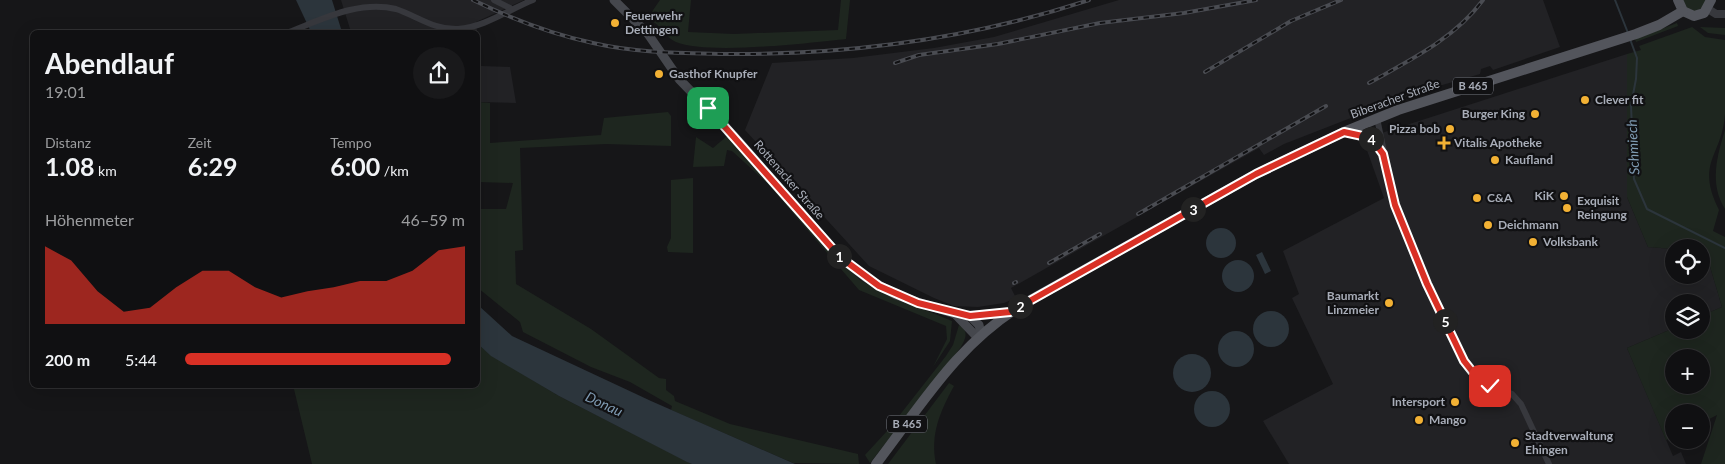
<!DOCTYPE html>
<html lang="de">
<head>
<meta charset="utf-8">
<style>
  :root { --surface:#101012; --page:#19191b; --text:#f1f3f6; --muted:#9c9d9f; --line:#303032; --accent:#d93025 }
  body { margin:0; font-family:Lato,sans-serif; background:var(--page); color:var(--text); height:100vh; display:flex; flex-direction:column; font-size:19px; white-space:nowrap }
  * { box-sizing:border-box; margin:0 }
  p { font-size:16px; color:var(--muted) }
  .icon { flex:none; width:28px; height:28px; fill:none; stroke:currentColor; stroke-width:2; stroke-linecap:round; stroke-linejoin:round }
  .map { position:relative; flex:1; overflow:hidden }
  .details { position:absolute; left:30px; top:30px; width:450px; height:358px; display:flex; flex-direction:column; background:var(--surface); border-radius:8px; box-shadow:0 5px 20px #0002,0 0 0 1px var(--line) }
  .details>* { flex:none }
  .controls { position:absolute; left:1665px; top:239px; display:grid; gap:10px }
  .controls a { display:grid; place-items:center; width:45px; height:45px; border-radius:50%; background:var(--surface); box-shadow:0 5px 20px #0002,0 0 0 1px var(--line); font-size:25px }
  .pin { position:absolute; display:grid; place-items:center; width:42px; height:42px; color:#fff; margin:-21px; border-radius:10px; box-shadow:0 2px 8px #0006 }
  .km { position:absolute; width:25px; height:25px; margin:-12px; border-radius:50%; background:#222; color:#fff; font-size:14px; line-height:25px; text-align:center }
  .round { display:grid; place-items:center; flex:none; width:52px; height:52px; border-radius:26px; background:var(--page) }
  .head { display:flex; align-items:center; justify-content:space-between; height:85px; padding:0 15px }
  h1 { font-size:28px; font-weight:700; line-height:38px }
  .stats { display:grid; grid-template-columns:repeat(3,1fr); gap:8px; height:85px; padding:5px 15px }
  .stats div { display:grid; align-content:center }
  .stats b { font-size:25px; font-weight:700 }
  .stats small { font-size:14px; font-weight:400 }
  .stats p { font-size:14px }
  .chart { height:140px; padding:10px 15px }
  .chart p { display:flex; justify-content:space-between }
  .chart svg { width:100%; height:90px; margin-top:5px; fill:var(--accent); opacity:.7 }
  ul { padding:0 15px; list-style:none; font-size:16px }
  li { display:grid; grid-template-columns:80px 60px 1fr; align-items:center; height:38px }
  li i { height:12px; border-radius:6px; background:var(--accent) }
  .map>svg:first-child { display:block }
</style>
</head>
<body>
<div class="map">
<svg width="1725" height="464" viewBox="0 0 1725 464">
  <rect width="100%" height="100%" fill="#161618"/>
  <g fill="#222225">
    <polygon points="341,0 524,0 476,22 481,66 510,67 516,103 478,102 478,32 351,32"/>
    <polygon points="1119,0 1543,0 1560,47 1493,70 1490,66 1481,69 1480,74 1415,93 1284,144 1264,155 1259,148 1011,288 1016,298 1004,303 978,307 954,306 934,298 869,266 745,130 772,63 853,58 934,48 994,37"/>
    <polygon points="1627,54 1627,197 1648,247 1674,249 1674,275 1701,275 1701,252 1706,253 1722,307 1701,316 1701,302 1674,302 1674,328 1627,348 1673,456 1681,452 1686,464 1289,464 1263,421 1333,384 1292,298 1299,294 1283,251 1384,198 1363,139"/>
  </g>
  <g fill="#1e261f" fill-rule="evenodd">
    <path d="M660,0H691L688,32L734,34L838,30L841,0H850L846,39C809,43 707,55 676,42C663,36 662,24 647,19Z"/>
    <polygon points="1682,0 1708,0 1706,5 1696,12 1687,10"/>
    <polygon points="1677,23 1678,26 1636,42 1635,39"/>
    <path d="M1692,27L1705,37L1725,40C1725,65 1725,90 1725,114C1722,157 1695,162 1719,210L1713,231L1725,237V464H1701L1717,415L1701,423V412H1674V436L1666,440L1627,348L1674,328V330H1701V316L1722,307L1706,253L1701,252V248H1674V249L1648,247L1627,197V54L1641,50L1639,46ZM1674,358H1701V385H1674Z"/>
    <polygon points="1700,27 1725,28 1725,35 1708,33"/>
    <polygon points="478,102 490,103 490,143 601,135 604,118 668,112 671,116 671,146 606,144 520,148 523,250 515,251 516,284 591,329 659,378 666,379 666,390 674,396 675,401 730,424 858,454 859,464 793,463 671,410 672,406 630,382 591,367 523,332 520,322 478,288 478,209 506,209 513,183 478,182"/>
    <path d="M1725,130V209C1709,184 1717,156 1725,130Z"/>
    <polygon points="727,136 767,179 798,217 860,280 891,296 952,321 950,341 933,367 947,339 946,326 859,290 768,184 732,151 727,150 724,166 693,167 696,137 713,148"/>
    <polygon points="693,178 693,253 668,252 667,247 671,238 671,180"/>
    <path d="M959,325C969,331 966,338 961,347L870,463L865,455L888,430L946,356L953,345Z"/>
    <polygon points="478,344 492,356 559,396 692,464 312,464 293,385 478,385"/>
    <path d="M949,383L954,386C940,412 930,434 936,464H888Z"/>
  </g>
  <g fill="#2c353c">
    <polygon points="296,0 332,0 342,32 311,32"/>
    <circle cx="1221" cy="243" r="15"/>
    <polygon points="1262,252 1271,271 1265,274 1256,255"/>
    <circle cx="1238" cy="276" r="16"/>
    <polygon points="478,305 512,336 651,401 795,464 692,464 687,462 559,396 491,356 478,344"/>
    <circle cx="1271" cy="329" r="18"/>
    <circle cx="1236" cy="349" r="18"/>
    <circle cx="1192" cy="373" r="19"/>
    <circle cx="1212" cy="409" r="18"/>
  </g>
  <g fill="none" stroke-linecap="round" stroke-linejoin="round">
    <g stroke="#2c353c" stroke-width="2">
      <polyline points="1615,0 1628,33"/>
      <polyline points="1630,39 1637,58 1636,79 1631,105 1634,179 1647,209 1725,248"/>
    </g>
    <g stroke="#37383d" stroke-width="6">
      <polyline points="494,0 510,8"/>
      <path d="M289,32C323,19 359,0 396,9C417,16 434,30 458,29C485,27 508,10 533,0"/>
      <polyline points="1377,118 1395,205 1427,284 1464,361 1479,380 1512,394 1521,404 1549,464"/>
      <path d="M1345,132C1363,135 1371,138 1383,153"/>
    </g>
    <polyline stroke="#37383d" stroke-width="8" points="1708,9 1716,14 1725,14"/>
    <g stroke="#45474d" stroke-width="9">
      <polyline points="614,0 648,34 679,79 735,137 840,257 865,277 896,295 955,314 970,316 979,325 981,334"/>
      <polyline points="955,314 977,337"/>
      <polyline points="970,316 1010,312"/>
    </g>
    <g stroke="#53555c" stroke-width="10">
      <polyline points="1678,0 1683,11 1694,16 1704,13 1711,0"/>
      <path d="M876,464C923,403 957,344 1025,303L1256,174L1344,132L1398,110L1636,34L1659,25L1683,11"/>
    </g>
    <defs>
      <g id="rail">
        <path d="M473,0C512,19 551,34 593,43C636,53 680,53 724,54C848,55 971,39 1089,0"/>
        <polyline points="895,63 919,55 998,44 1100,23 1184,13 1256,0"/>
        <polyline points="1205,72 1291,21 1341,0"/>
        <path d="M1369,83C1410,60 1454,39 1483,0"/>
        <polyline points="1138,214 1326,106"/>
        <polyline points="1049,263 1100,234"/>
        <polyline points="1014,283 1016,282"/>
      </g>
    </defs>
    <use href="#rail" stroke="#4a4c52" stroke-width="4"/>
    <use href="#rail" stroke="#111113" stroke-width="2" stroke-dasharray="5.5" stroke-linecap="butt"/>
  </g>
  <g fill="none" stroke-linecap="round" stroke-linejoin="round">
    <defs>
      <polyline id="route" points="708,108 840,257 879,286 918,303 970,316 1010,312 1256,174 1344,132 1367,137 1373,140 1383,154 1395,205 1427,284 1464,361 1479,380 1490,386"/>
    </defs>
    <use href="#route" stroke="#fff" stroke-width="10"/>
    <use href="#route" stroke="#d93025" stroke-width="6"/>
  </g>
  <g fill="#f2b134" stroke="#111113" stroke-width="2">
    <circle cx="615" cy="23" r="5"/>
    <circle cx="659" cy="74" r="5"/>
    <circle cx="1585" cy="100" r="5"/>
    <circle cx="1535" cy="114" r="5"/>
    <circle cx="1450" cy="129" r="5"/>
    <path d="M1441.5 135.5h5v5h5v5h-5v5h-5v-5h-5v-5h5z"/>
    <circle cx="1495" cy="160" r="5"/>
    <circle cx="1564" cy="196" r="5"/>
    <circle cx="1477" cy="198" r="5"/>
    <circle cx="1567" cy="208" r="5"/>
    <circle cx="1488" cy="225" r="5"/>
    <circle cx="1533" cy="242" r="5"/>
    <circle cx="1389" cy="303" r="5"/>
    <circle cx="1455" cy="402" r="5"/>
    <circle cx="1419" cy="420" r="5"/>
    <circle cx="1515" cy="443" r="5"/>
  </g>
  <g text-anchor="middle" stroke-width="4.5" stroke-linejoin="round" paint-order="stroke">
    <g fill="#111113" stroke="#7b7e86" stroke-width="1">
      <rect x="1453" y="77.5" width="40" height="17" rx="4"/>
      <rect x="887" y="415.5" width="40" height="17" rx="4"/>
    </g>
    <g font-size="11" font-weight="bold" fill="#a8adb8">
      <text x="1473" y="90">B 465</text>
      <text x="907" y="428">B 465</text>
    </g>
    <g font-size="12" font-weight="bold" fill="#a8adb8" stroke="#111113" text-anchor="start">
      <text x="625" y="20">Feuerwehr<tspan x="625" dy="14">Dettingen</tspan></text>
      <text x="669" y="78">Gasthof Knupfer</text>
      <text x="1595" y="104">Clever fit</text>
      <text x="1525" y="118" text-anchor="end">Burger King</text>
      <text x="1440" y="133" text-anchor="end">Pizza bob</text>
      <text x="1454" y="147">Vitalis Apotheke</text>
      <text x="1505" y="164">Kaufland</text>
      <text x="1554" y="200" text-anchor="end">KiK</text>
      <text x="1487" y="202">C&amp;A</text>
      <text x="1577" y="205">Exquisit<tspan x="1577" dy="14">Reingung</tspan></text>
      <text x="1498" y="229">Deichmann</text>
      <text x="1543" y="246">Volksbank</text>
      <text x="1379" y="300" text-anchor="end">Baumarkt<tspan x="1379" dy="14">Linzmeier</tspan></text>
      <text x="1445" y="406" text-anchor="end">Intersport</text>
      <text x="1429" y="424">Mango</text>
      <text x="1525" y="440">Stadtverwaltung<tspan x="1525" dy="14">Ehingen</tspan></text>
    </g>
    <g font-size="12" fill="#a8adb8" stroke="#111113">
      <text transform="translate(1395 99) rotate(-20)" y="4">Biberacher Straße</text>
      <text transform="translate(789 180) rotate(49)" y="4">Rottenacker Straße</text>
    </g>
    <g font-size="14" font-style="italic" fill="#7f9bb3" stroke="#111113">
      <text transform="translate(1633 147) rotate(-93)" y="5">Schmiech</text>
      <text transform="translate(604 404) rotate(25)" y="5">Donau</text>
    </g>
  </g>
</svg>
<div class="controls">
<a><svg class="icon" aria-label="locate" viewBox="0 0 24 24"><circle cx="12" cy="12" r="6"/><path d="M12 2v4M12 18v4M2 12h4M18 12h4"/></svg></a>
<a><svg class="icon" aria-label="layers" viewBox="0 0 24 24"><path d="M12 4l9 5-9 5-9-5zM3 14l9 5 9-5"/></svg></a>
<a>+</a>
<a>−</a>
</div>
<div class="pin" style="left:708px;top:108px;background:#1e9e55"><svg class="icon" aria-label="arrive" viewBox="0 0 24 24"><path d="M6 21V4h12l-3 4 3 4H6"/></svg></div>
<div class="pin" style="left:1490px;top:386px;background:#d93025"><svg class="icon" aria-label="check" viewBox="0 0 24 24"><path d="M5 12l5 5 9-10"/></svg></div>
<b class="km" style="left:839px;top:256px">1</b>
<b class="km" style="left:1020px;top:306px">2</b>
<b class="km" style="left:1193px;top:209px">3</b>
<b class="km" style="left:1371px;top:139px">4</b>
<b class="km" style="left:1445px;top:321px">5</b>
<section class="details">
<div class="head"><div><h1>Abendlauf</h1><p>19:01</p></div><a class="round"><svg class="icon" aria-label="share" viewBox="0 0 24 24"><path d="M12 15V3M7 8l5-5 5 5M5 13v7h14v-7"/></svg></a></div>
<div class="stats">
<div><p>Distanz</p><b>1.08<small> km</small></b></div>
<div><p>Zeit</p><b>6:29</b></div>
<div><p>Tempo</p><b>6:00<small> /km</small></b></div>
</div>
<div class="chart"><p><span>Höhenmeter</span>46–59 m</p>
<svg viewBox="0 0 160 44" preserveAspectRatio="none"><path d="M0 44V6L10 13L20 28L30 38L40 36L50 26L60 18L70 18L80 26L90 31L100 28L110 26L120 23L130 23L140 18L150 8L160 6V44z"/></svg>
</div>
<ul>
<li><b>200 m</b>5:44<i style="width:95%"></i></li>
</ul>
</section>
</div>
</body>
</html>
